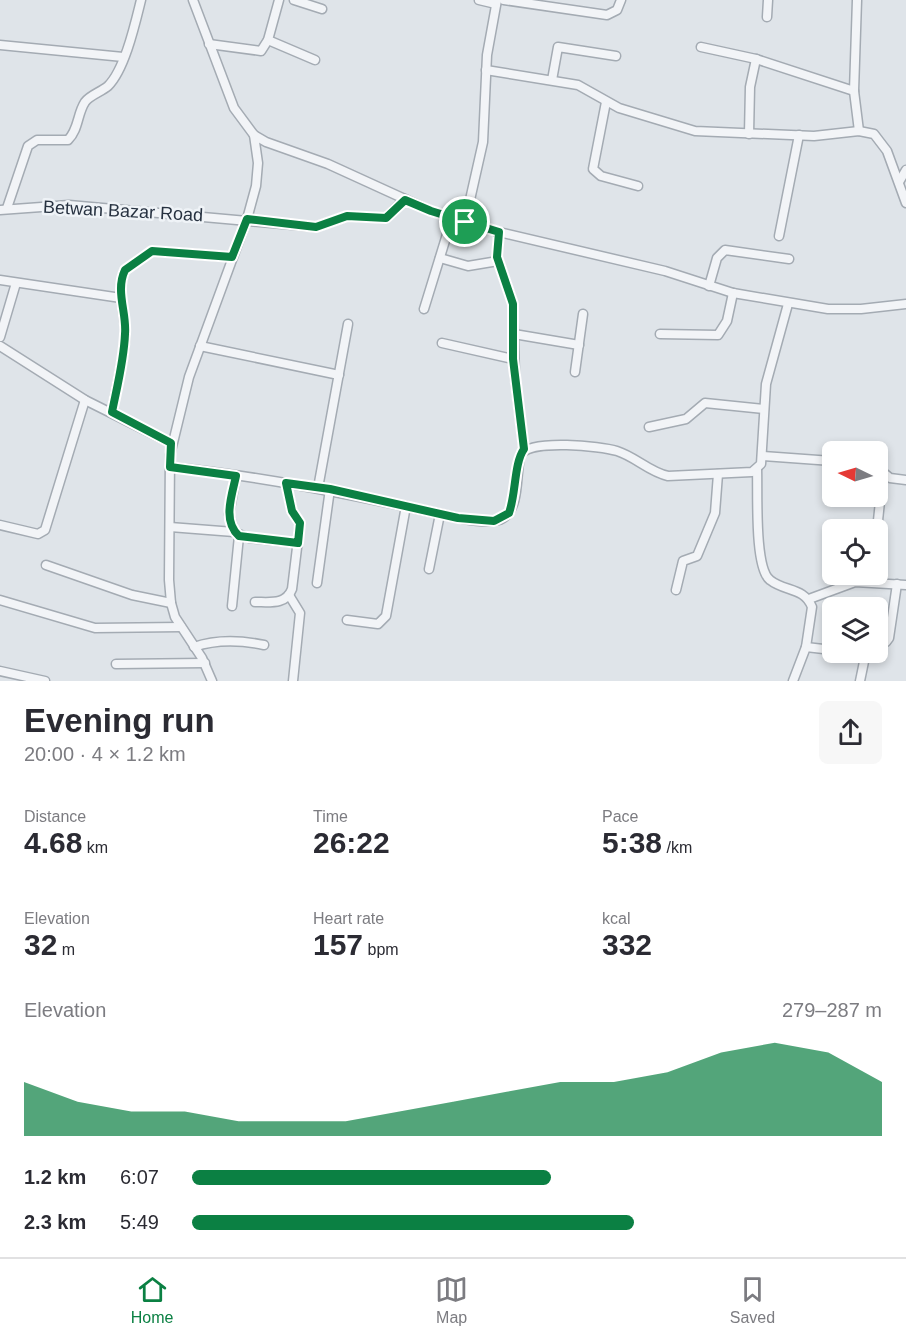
<!DOCTYPE html>
<html lang="en">
<head>
<meta charset="utf-8">
<style>
  :root { --surface:#fff; --page:#f7f7f7; --text:#2b2b33; --muted:#7c7c81; --line:#e1e1e2; --accent:#0b8043 }
  body { margin:0; font-family:Arial,sans-serif; background:var(--page); color:var(--text); height:100vh; display:flex; flex-direction:column; font-size:22px; white-space:nowrap }
  * { box-sizing:border-box; margin:0 }
  p { font-size:20px; color:var(--muted) }
  .icon { flex:none; width:33px; height:33px; fill:none; stroke:currentColor; stroke-width:2; stroke-linecap:round; stroke-linejoin:round }
  .map { position:relative; height:681px; overflow:hidden }
  .panel { display:flex; flex-direction:column; background:var(--surface); flex:1 }
  .panel>* { flex:none }
  .needle { width:39px; rotate:275deg }
  .buttons { position:absolute; left:822px; top:441px; display:grid; gap:12px }
  .buttons a { display:grid; place-items:center; width:66px; height:66px; border-radius:9px; background:var(--surface); box-shadow:0 3px 9px #0003; font-size:30px }
  .pin { position:absolute; display:grid; place-items:center; width:51px; height:51px; color:#fff; margin:-26px; border:3px solid #fff; border-radius:50%; box-shadow:0 2px 6px #0007 }
  .round { display:grid; place-items:center; flex:none; width:63px; height:63px; border-radius:9px; background:var(--page) }
  .overview { display:flex; align-items:center; justify-content:space-between; height:102px; padding:0 24px }
  h1 { font-size:33px; font-weight:800; line-height:45px }
  .figures { display:grid; grid-template-columns:repeat(3,1fr); gap:9px; height:102px; padding:6px 24px }
  .figures div { display:grid; align-content:center }
  .figures b { font-size:30px; font-weight:800 }
  .figures small { font-size:16px; font-weight:400 }
  .figures p { font-size:16px }
  .chart { height:168px; padding:12px 24px }
  .chart p { display:flex; justify-content:space-between }
  .chart svg { width:100%; height:108px; margin-top:6px; fill:var(--accent); opacity:.7 }
  ul { padding:0 24px; list-style:none; font-size:20px }
  li { display:grid; grid-template-columns:96px 72px 1fr; align-items:center; height:45px }
  li i { height:15px; border-radius:8px; background:var(--accent) }
  .tab-bar { display:flex; justify-content:space-around; align-items:center; height:84px; border-top:2px solid var(--line); background:var(--surface); font-size:16px; color:var(--muted) }
  .tab-bar a { display:grid; justify-items:center; gap:3px }
  .tab-bar .active { color:var(--accent) }
  .map>svg:first-child { display:block }
</style>
</head>
<body>
<div class="map">
<svg width="906" height="681" viewBox="0 0 906 681">
  <rect width="100%" height="100%" fill="#dfe4e9"/>
  <g fill="none" stroke-linecap="round" stroke-linejoin="round">
    <defs>
      <g id="minor">
        <polyline points="193,0 234,108 254,135 266,142 328,164 431,211 499,232 665,271 733,293 828,309 861,309 906,304"/>
        <polyline points="294,0 322,9"/>
        <polyline points="479,0 496,4"/>
        <polyline points="504,0 607,15 617,10 621,0"/>
        <polyline points="857,0 854,91 859,131"/>
        <polyline points="767,17 768,0"/>
        <polyline points="268,40 315,60"/>
        <polyline points="209,44 261,51 268,40 279,0"/>
        <polyline points="0,45 123,57"/>
        <polyline points="701,47 756,59 854,91"/>
        <polyline points="486,70 578,85 619,108 695,131 814,136 859,131 874,134 887,151 906,203"/>
        <polyline points="552,80 558,47 616,56"/>
        <polyline points="606,102 593,169 601,176 638,186"/>
        <polyline points="749,134 750,87 756,59"/>
        <polyline points="899,182 906,170"/>
        <path d="M7,208L28,146L37,140H68C79,129 77,114 85,102C90,95 101,92 108,86C125,69 135,24 141,0"/>
        <polyline points="0,210 69,205 316,227 347,216 386,218 405,199"/>
        <polyline points="465,222 483,142 487,55 497,0"/>
        <polyline points="499,232 497,257 513,304 515,378 524,449"/>
        <polyline points="779,236 799,135"/>
        <polyline points="440,258 468,266 498,261"/>
        <polyline points="0,280 121,298"/>
        <polyline points="709,286 717,258 725,250 789,259"/>
        <polyline points="424,309 452,218"/>
        <polyline points="514,334 579,345"/>
        <polyline points="660,334 718,335 727,321 733,293"/>
        <polyline points="0,337 16,283"/>
        <polyline points="442,343 513,359"/>
        <polyline points="0,346 85,400 171,443"/>
        <polyline points="200,346 339,375"/>
        <polyline points="575,372 583,314"/>
        <path d="M112,412C116,388 123,363 125,339C127,316 115,292 125,270L152,251L232,257"/>
        <polyline points="649,427 686,419 705,403 764,409"/>
        <polyline points="763,456 832,461"/>
        <path d="M170,467C260,476 348,494 436,513C451,516 489,527 503,518C521,507 515,471 521,454C532,439 600,446 617,451C636,457 649,472 668,476L752,472L761,464L766,384L788,304"/>
        <polyline points="878,468 890,478 906,480"/>
        <path d="M757,469C758,491 754,568 770,580C785,592 804,587 812,607L806,647L793,681"/>
        <polyline points="236,476 229,514 234,532 249,538 298,543"/>
        <polyline points="318,488 348,324"/>
        <polyline points="0,525 38,534 45,530 85,400"/>
        <polyline points="170,527 234,532"/>
        <polyline points="877,530 883,473"/>
        <polyline points="46,565 132,595 171,603"/>
        <polyline points="429,569 440,514"/>
        <polyline points="317,583 330,489"/>
        <polyline points="676,590 683,561 697,556 715,513 718,474"/>
        <polyline points="289,595 300,613 293,681"/>
        <polyline points="809,599 855,582 906,585"/>
        <polyline points="0,600 95,628 181,627"/>
        <path d="M255,602C270,602 286,605 292,589L300,523L292,511L286,483"/>
        <polyline points="232,606 239,536"/>
        <polyline points="347,620 378,624 386,616 406,506"/>
        <polyline points="878,644 886,642 889,638 897,584"/>
        <path d="M194,647C217,639 240,640 264,645"/>
        <polyline points="806,647 832,650"/>
        <polyline points="116,664 205,663"/>
        <polyline points="0,671 45,681"/>
        <polyline points="212,681 202,658 175,617 171,603 169,580 170,455 189,377 247,219 256,186 258,163 254,135"/>
        <polyline points="860,681 866,652"/>
      </g>
    </defs>
    <use href="#minor" stroke="#a4abb3" stroke-width="11"/>
    <use href="#minor" stroke="#f2f4f7" stroke-width="8"/>
  </g>
  <g fill="none" stroke-linecap="round" stroke-linejoin="round">
    <defs>
      <path id="route" d="M405,200L431,211L499,232L497,257L513,304V359L524,449C514,463 516,494 509,513L494,521L458,518L330,489L286,483L292,511L300,523L298,543L239,536C222,521 232,495 236,476L170,467L171,443L112,412C117,387 124,360 125,334C127,313 115,291 125,270L152,251L232,257L247,219L316,227L347,216L386,218Z"/>
    </defs>
    <use href="#route" stroke="#fff" stroke-width="12"/>
    <use href="#route" stroke="#0b8043" stroke-width="8"/>
  </g>
  <g text-anchor="middle" stroke-width="5" stroke-linejoin="round" paint-order="stroke">
    <g font-size="18" fill="#273241" stroke="#eff3f7">
      <text transform="translate(123 211) rotate(3)" y="6">Betwan Bazar Road</text>
    </g>
  </g>
</svg>
<div class="buttons">
<a><svg class="needle" viewBox="-14 -14 28 28"><path d="M0-13l5 13h-10z" fill="#e53935"/><path d="M0 13l5-13h-10z" fill="#7c7c81"/></svg></a>
<a><svg class="icon" aria-label="locate" viewBox="0 0 24 24"><circle cx="12" cy="12" r="6"/><path d="M12 2v4M12 18v4M2 12h4M18 12h4"/></svg></a>
<a><svg class="icon" aria-label="layers" viewBox="0 0 24 24"><path d="M12 4l9 5-9 5-9-5zM3 14l9 5 9-5"/></svg></a>
</div>
<div class="pin" style="left:465px;top:222px;background:#1e9e55"><svg class="icon" aria-label="arrive" viewBox="0 0 24 24"><path d="M6 21V4h12l-3 4 3 4H6"/></svg></div>
</div>
<section class="panel">
<div class="overview"><div><h1>Evening run</h1><p>20:00 · 4 × 1.2 km</p></div><a class="round"><svg class="icon" aria-label="share" viewBox="0 0 24 24"><path d="M12 15V3M7 8l5-5 5 5M5 13v7h14v-7"/></svg></a></div>
<div class="figures">
<div><p>Distance</p><b>4.68<small> km</small></b></div>
<div><p>Time</p><b>26:22</b></div>
<div><p>Pace</p><b>5:38<small> /km</small></b></div>
</div>
<div class="figures">
<div><p>Elevation</p><b>32<small> m</small></b></div>
<div><p>Heart rate</p><b>157<small> bpm</small></b></div>
<div><p>kcal</p><b>332</b></div>
</div>
<div class="chart"><p><span>Elevation</span>279–287 m</p>
<svg viewBox="0 0 160 44" preserveAspectRatio="none"><path d="M0 44V22L10 30L20 34L30 34L40 38L50 38L60 38L70 34L80 30L90 26L100 22L110 22L120 18L130 10L140 6L150 10L160 22V44z"/></svg>
</div>
<ul>
<li><b>1.2 km</b>6:07<i style="width:52%"></i></li>
<li><b>2.3 km</b>5:49<i style="width:64%"></i></li>
</ul>
</section>
<nav class="tab-bar">
<a class="active"><svg class="icon" aria-label="home" viewBox="0 0 24 24"><path d="M3 11l9-7 9 7M6 9v11h12V9"/></svg>Home</a>
<a><svg class="icon" aria-label="map" viewBox="0 0 24 24"><path d="M3 6l6-2 6 2 6-2v14l-6 2-6-2-6 2zM9 4v14M15 6v14"/></svg>Map</a>
<a><svg class="icon" aria-label="saved" viewBox="0 0 24 24"><path d="M7 4h10v16l-5-4-5 4z"/></svg>Saved</a>
</nav>
</body>
</html>
